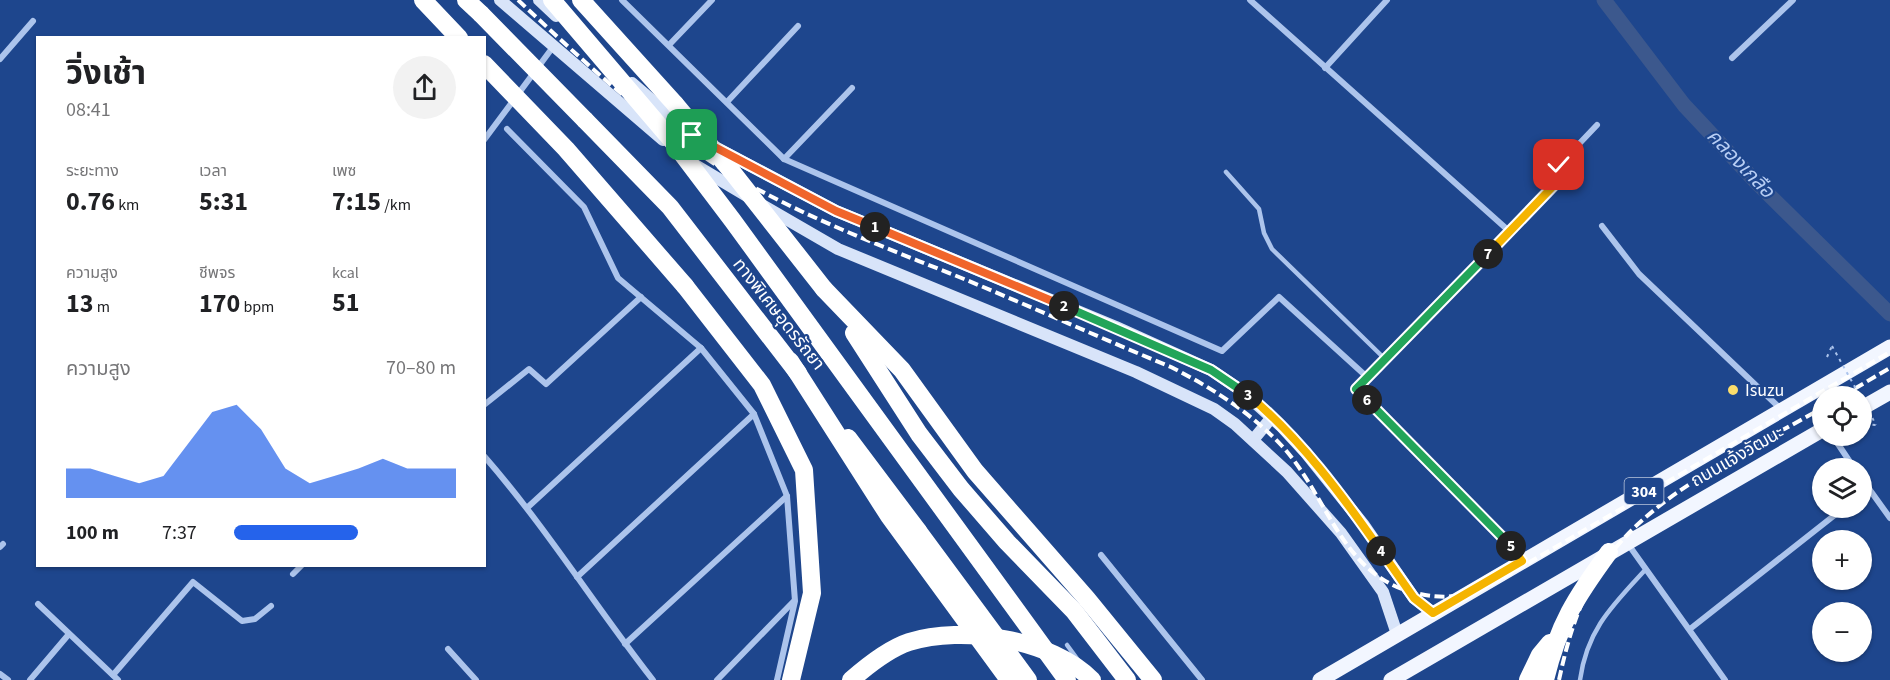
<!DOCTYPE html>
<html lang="th">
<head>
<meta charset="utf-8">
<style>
  :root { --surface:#fff; --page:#f2f2f2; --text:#202124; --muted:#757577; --accent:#2563eb }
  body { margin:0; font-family:"Source Sans 3","Noto Sans Thai",sans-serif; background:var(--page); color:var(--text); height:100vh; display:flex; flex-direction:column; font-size:22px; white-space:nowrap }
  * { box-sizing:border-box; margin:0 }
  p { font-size:20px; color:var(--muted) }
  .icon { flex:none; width:33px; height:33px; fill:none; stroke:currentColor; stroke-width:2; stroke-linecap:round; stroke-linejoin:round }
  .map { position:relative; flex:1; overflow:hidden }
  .sheet { position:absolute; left:36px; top:36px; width:450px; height:531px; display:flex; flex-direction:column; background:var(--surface); border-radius:0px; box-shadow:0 2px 4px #0004 }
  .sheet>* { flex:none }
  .tools { position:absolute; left:1812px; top:386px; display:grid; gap:12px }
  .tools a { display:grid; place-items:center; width:60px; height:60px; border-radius:50%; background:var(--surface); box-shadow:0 2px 4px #0004; font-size:30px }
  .pin { position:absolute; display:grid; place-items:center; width:51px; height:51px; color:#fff; margin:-26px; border-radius:12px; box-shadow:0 3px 9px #0006 }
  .km { position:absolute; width:30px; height:30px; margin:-15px; border-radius:50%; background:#222; color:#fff; font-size:16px; line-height:30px; text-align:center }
  .round { display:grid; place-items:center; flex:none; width:63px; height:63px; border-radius:32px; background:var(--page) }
  .overview { display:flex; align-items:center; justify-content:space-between; height:102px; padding:0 30px }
  h1 { font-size:33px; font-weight:700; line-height:45px }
  .stats { display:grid; grid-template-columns:repeat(3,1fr); gap:9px; height:102px; padding:6px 30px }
  .stats div { display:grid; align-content:center }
  .stats b { font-size:26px; font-weight:700 }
  .stats small { font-size:16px; font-weight:400 }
  .stats p { font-size:16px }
  .chart { height:168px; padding:12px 30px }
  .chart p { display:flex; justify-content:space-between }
  .chart svg { width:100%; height:108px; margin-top:6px; fill:var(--accent); opacity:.7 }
  ul { padding:0 30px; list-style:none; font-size:20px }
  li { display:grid; grid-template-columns:96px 72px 1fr; align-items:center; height:45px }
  li i { height:15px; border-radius:8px; background:var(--accent) }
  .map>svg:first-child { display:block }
</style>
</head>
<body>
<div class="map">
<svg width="1890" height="680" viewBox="0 0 1890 680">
  <rect width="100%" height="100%" fill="#1e468d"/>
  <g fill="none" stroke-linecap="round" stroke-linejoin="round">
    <polyline stroke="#3c588d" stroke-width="15" points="1604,0 1684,105 1758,184 1890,314"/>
    <g stroke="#acc4ec" stroke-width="2" stroke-dasharray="3 4.5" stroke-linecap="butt">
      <polyline points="1827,357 1832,346"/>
      <polyline points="1865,424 1876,425"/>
    </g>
    <g stroke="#acc4ec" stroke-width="4.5">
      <polyline points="1226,172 1259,209 1264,233 1272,249 1385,359"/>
      <polyline points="1067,645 1078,660"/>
      <path d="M1580,680C1587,629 1613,605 1646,569"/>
    </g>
    <g stroke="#acc4ec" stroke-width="6">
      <polyline points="622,0 784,159 1222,351 1279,297 1367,377"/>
      <polyline points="1250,0 1509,231"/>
      <polyline points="669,45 712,0"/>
      <polyline points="1732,58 1793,0"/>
      <polyline points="0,59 33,21"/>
      <polyline points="1325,68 1387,0"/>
      <polyline points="727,102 798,26"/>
      <polyline points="507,129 584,207 618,278 701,348 754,414 787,496 795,601 777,680"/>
      <polyline points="484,140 553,47"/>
      <polyline points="784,159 852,88"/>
      <polyline points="1602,226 1639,274 1782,410"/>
      <polyline points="484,405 529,369 546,384 641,297"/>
      <polyline points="1832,435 1854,468"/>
      <path d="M484,456C546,527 595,606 653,680"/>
      <polyline points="1862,479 1890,518"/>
      <polyline points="528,507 701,348"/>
      <polyline points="1628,544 1725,680"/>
      <polyline points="0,547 3,544"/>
      <polyline points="1101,555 1202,680"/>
      <polyline points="1522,561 1509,544 1356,389 1560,179 1559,165 1597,125"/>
      <polyline points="293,574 301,566"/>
      <polyline points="577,577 754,414"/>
      <polyline points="38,604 118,680"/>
      <polyline points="1690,629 1845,507"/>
      <polyline points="625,644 787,496"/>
      <polyline points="448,649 476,680"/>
      <polyline points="0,674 8,680"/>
      <polyline points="113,675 193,582 242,621 255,619 271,606"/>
      <polyline points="30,680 69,634"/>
      <polyline points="717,680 794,601"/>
    </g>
    <g stroke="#d8e4f9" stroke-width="12">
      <polyline points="500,0 663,140"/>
      <polyline points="539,0 556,16"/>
      <polyline points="632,83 691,134"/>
      <polyline points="715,147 836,211 1116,327 1211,370 1242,391 1281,426 1306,453 1363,524 1414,598 1433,613"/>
      <polyline points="695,165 747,196"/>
      <polyline points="762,205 838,249 1136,372 1214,409 1235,424 1287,472 1341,533 1383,592 1397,634"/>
      <polyline points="1253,440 1272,417"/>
    </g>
    <g stroke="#f2f6ff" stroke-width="15">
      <polyline points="1862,408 1890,392"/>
      <polyline points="1320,680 1890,347"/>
      <polyline points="1391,680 1822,430"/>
    </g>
    <g stroke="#fff" stroke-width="18">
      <polyline points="423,0 459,38"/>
      <polyline points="466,0 481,14"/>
      <polyline points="581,0 675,104"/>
      <polyline points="585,120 670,207 798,373"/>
      <polyline points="685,286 762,385 804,470 812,593 791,680"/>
      <polyline points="824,289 902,370 975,471 1087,599 1153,680"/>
      <polyline points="854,333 919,434 961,489 1007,542 1074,611 1127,680"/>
      <polyline points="848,438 918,531"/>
      <polyline points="1528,680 1540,655 1550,643"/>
      <path d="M1545,680C1558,625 1576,597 1609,552"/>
    </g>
    <g stroke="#fff" stroke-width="4" stroke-dasharray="10 4.5" stroke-linecap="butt">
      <path d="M518,0C583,61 648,122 724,170C798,215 879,245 959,277C1030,306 1100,338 1171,367C1212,388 1250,412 1282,446C1329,497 1342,579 1420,594C1443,599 1466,597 1487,587L1890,352"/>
      <polyline points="1842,396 1890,368"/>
      <path d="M1559,680C1568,638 1580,597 1605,562C1653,492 1750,450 1822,408"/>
    </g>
    <g stroke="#acc4ec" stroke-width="2" stroke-dasharray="3 4.5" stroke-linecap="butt">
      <polyline points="1832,346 1860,396"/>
      <polyline points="1862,398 1876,425"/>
    </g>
    <g stroke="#fff" stroke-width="18">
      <polyline points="552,0 674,143 733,221 1067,680"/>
      <polyline points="481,14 585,120"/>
      <polyline points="484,64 566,149 685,286"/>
      <polyline points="675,104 733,173 824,289"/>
      <polyline points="790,361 889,516 1009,680"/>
      <polyline points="918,531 1028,680"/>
      <path d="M851,680C867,666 888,649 909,642C962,625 1052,639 1092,680"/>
    </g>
  </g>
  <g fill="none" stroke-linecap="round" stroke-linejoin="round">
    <defs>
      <polyline id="split-1" points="692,135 836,211 875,227"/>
      <polyline id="split-2" points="875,227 1064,306"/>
      <polyline id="split-3" points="1064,306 1211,370 1248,395"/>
      <path id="split-4" d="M1248,395C1300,438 1342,495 1381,551"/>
      <polyline id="split-5" points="1381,551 1414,598 1433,613 1522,561 1511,546"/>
      <polyline id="split-6" points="1367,400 1511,546"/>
      <polyline id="split-7" points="1367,400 1356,389 1488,254"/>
      <polyline id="split-8" points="1488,254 1560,179 1559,165"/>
    </defs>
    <use href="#split-1" stroke="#fff" stroke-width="12"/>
    <use href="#split-2" stroke="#fff" stroke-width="12"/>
    <use href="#split-3" stroke="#fff" stroke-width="12"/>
    <use href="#split-4" stroke="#fff" stroke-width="12"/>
    <use href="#split-5" stroke="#fff" stroke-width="12"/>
    <use href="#split-6" stroke="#fff" stroke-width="12"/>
    <use href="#split-7" stroke="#fff" stroke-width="12"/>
    <use href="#split-8" stroke="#fff" stroke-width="12"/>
    <use href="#split-1" stroke="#f0652b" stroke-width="8"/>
    <use href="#split-2" stroke="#f0652b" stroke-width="8"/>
    <use href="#split-3" stroke="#22a559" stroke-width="8"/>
    <use href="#split-4" stroke="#f5b400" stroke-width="8"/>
    <use href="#split-5" stroke="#f5b400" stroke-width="8"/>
    <use href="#split-6" stroke="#22a559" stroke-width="8"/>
    <use href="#split-7" stroke="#22a559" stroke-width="8"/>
    <use href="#split-8" stroke="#f5b400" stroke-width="8"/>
  </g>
  <circle fill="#fbdd6b" stroke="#1e468d" stroke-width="2" cx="1733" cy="390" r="6"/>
  <g text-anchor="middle" stroke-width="4.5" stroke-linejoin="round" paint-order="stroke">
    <rect fill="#1e468d" stroke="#bcc8dd" stroke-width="1.5" x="1624.5" y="478" width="39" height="26" rx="4.5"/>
    <g font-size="16" font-weight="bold" fill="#fff">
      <text x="1644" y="497">304</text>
    </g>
    <g font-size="18" fill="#fff" stroke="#1e468d">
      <text transform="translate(779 314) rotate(52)" y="6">ทางพิเศษอุดรรัถยา</text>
      <text transform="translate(1737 456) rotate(-30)" y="6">ถนนแจ้งวัฒนะ</text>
    </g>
    <g font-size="18" fill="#fff" stroke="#1e468d" text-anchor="start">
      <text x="1745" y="396">Isuzu</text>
    </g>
    <g font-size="20" font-style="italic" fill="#b8cef4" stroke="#1e468d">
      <text transform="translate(1741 163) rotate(46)" y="7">คลองเกลือ</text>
    </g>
  </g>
</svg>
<div class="tools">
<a><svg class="icon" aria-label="locate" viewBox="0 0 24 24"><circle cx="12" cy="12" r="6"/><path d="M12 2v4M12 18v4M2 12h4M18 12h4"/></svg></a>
<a><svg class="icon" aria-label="layers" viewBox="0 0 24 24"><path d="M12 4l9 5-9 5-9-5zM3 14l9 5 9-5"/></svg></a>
<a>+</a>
<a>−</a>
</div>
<div class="pin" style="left:692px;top:135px;background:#1e9e55"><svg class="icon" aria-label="arrive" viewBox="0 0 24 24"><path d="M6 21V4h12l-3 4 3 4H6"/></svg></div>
<div class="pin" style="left:1559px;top:165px;background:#d93025"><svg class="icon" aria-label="check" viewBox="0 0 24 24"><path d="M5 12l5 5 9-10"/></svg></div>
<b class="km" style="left:875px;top:227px">1</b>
<b class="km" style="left:1064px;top:306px">2</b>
<b class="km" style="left:1248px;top:395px">3</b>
<b class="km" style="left:1381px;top:551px">4</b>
<b class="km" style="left:1511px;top:546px">5</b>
<b class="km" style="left:1367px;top:400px">6</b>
<b class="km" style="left:1488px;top:254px">7</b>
<section class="sheet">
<div class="overview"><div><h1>วิ่งเช้า</h1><p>08:41</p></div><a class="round"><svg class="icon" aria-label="share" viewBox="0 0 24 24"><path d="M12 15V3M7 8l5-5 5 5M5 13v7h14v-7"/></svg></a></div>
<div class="stats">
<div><p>ระยะทาง</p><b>0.76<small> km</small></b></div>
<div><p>เวลา</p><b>5:31</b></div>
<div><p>เพซ</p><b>7:15<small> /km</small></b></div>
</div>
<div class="stats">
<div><p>ความสูง</p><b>13<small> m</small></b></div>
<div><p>ชีพจร</p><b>170<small> bpm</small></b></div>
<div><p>kcal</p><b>51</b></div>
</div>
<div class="chart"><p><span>ความสูง</span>70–80 m</p>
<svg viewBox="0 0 160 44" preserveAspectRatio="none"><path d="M0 44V32L10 32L20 35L30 38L40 35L50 22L60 9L70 6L80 16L90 32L100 38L110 35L120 32L130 28L140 32L150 32L160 32V44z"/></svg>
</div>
<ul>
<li><b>100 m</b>7:37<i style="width:56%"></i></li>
</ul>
</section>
</div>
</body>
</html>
